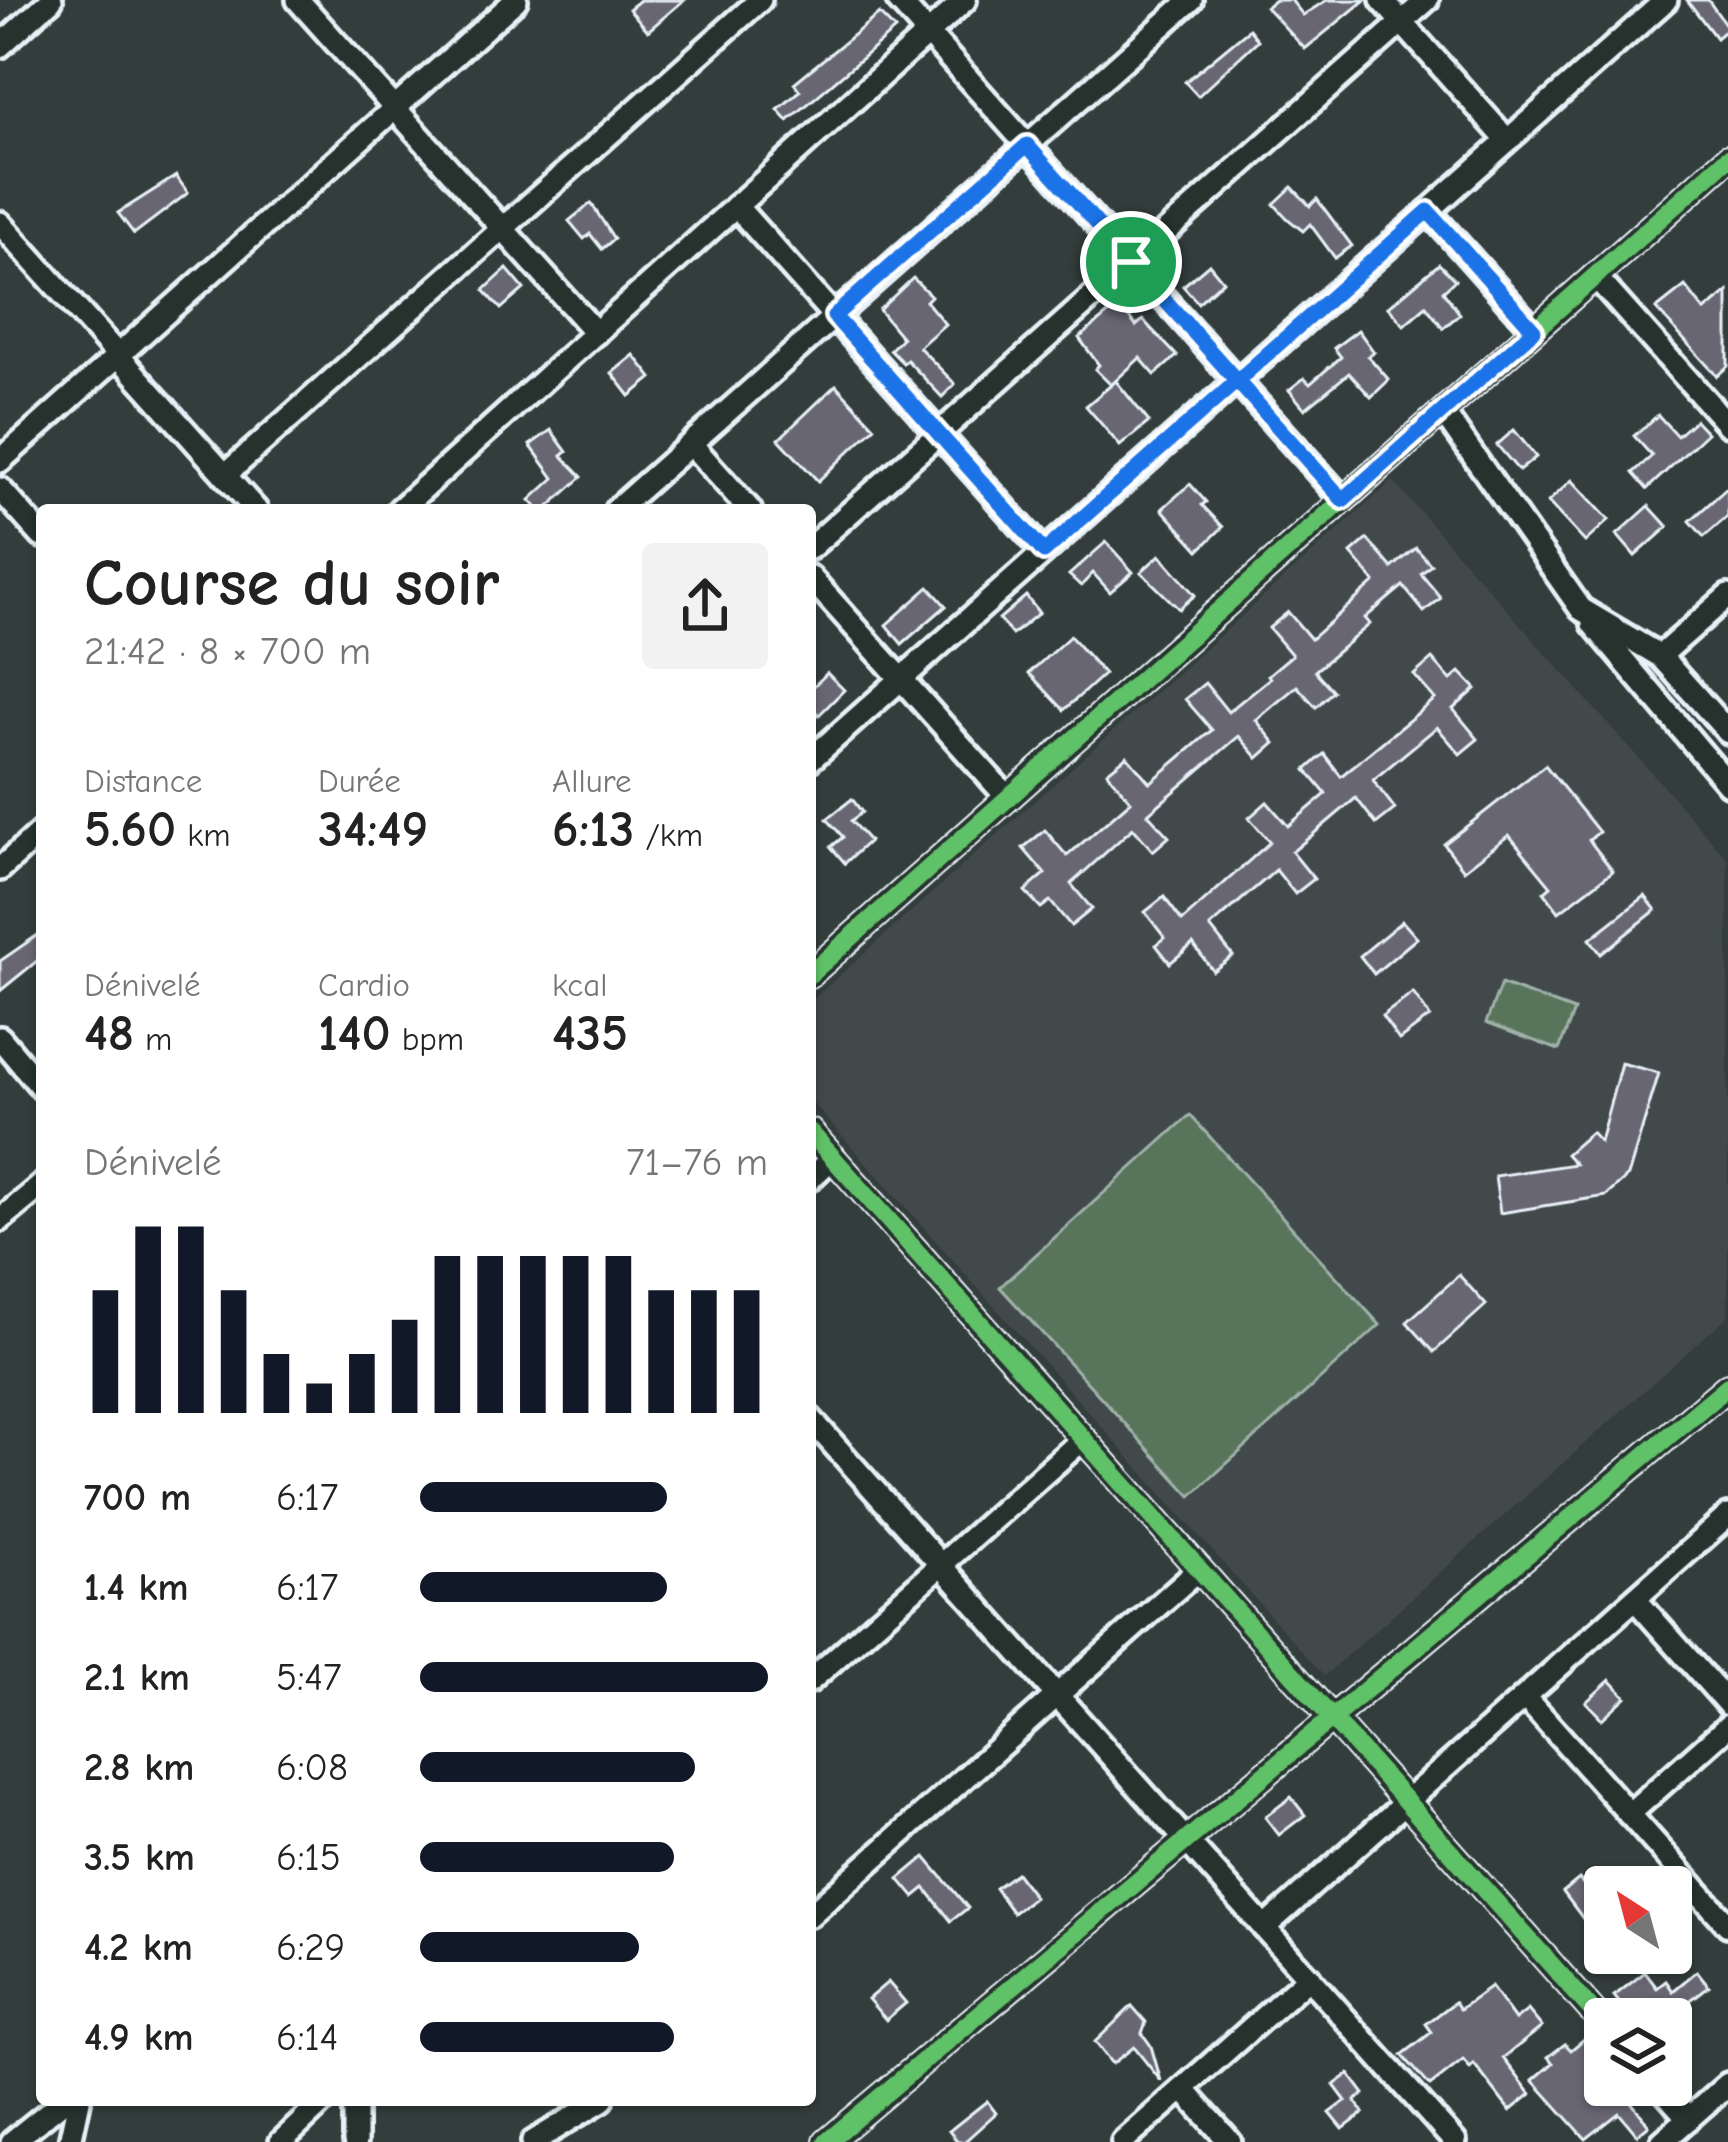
<!DOCTYPE html>
<html lang="fr">
<head>
<meta charset="utf-8">
<style>
  :root { --surface:#fff; --page:#f2f2f2; --text:#222; --muted:#767676; --accent:#111827 }
  body { margin:0; font-family:"Comic Neue",sans-serif; background:var(--page); color:var(--text); height:100vh; display:flex; flex-direction:column; font-size:45px; white-space:nowrap }
  * { box-sizing:border-box; margin:0 }
  p { font-size:39px; color:var(--muted) }
  .icon { flex:none; width:66px; height:66px; fill:none; stroke:currentColor; stroke-width:2; stroke-linecap:round; stroke-linejoin:round }
  .map { position:relative; flex:1; overflow:hidden }
  .details { position:absolute; left:36px; top:504px; width:780px; height:1602px; display:flex; flex-direction:column; background:var(--surface); border-radius:12px; box-shadow:0 3px 9px #0004 }
  .details>* { flex:none }
  .needle { width:78px; rotate:324deg }
  .tools { position:absolute; left:1584px; top:1866px; display:grid; gap:24px }
  .tools a { display:grid; place-items:center; width:108px; height:108px; border-radius:12px; background:var(--surface); box-shadow:0 3px 9px #0004; font-size:60px }
  .pin { position:absolute; display:grid; place-items:center; width:102px; height:102px; color:#fff; margin:-51px; border:6px solid #fff; border-radius:50%; box-shadow:0 3px 12px #0007 }
  .round { display:grid; place-items:center; flex:none; width:126px; height:126px; border-radius:12px; background:var(--page) }
  .head { display:flex; align-items:center; justify-content:space-between; height:204px; padding:0 48px }
  h1 { font-size:66px; font-weight:800; line-height:90px }
  .figures { display:grid; grid-template-columns:repeat(3,1fr); gap:18px; height:204px; padding:12px 48px }
  .figures div { display:grid; align-content:center }
  .figures b { font-size:51px; font-weight:800 }
  .figures small { font-size:33px; font-weight:400 }
  .figures p { font-size:33px }
  .chart { height:336px; padding:24px 48px }
  .chart p { display:flex; justify-content:space-between }
  .chart svg { width:100%; height:216px; margin-top:12px; stroke:var(--accent); stroke-width:6 }
  ul { padding:0 48px; list-style:none; font-size:39px }
  li { display:grid; grid-template-columns:192px 144px 1fr; align-items:center; height:90px }
  li i { height:30px; border-radius:15px; background:var(--accent) }
  .map>svg:first-child { display:block }
</style>
</head>
<body>
<div class="map">
<svg width="1728" height="2142" viewBox="0 0 1728 2142">
  <rect width="100%" height="100%" fill="#333d3b"/>
  <filter id="ink" filterUnits="userSpaceOnUse"><feTurbulence type="fractalNoise" baseFrequency=".00833" numOctaves="2"/><feDisplacementMap in="SourceGraphic" scale="24" xChannelSelector="R" yChannelSelector="G"/><feConvolveMatrix kernelMatrix="1 2 1 2 8 2 1 2 1" color-interpolation-filters="sRGB"/></filter>
  <g filter="url(#ink)">
    <polygon fill="#43494c" points="1393,481 1728,859 1728,1316 1324,1676 810,1100 810,1002"/>
    <g fill="#59755c" stroke="#a0b3aa" stroke-width="3">
      <polygon points="1501,984 1574,1011 1559,1050 1486,1023"/>
      <polygon points="1190,1115 1380,1325 1191,1496 1000,1287"/>
    </g>
    <g fill="#686672" stroke="#e8f1f8" stroke-width="3">
      <polygon points="640,0 684,0 648,31 629,9"/>
      <polygon points="1275,0 1291,0 1303,15 1327,0 1365,0 1305,49 1266,7"/>
      <polygon points="1687,0 1708,0 1728,28 1716,38"/>
      <polygon points="879,14 895,30 788,121 778,110 800,91 794,83"/>
      <polygon points="1249,29 1258,40 1198,96 1185,82"/>
      <polygon points="176,176 188,193 134,234 118,213"/>
      <polygon points="1292,187 1310,206 1317,199 1352,246 1335,258 1310,224 1303,231 1288,219 1274,204"/>
      <polygon points="591,203 614,239 602,249 590,234 584,239 569,221"/>
      <polygon points="1209,264 1223,281 1198,303 1183,286"/>
      <polygon points="1439,264 1455,280 1443,291 1460,314 1443,328 1426,306 1404,325 1388,307"/>
      <polygon points="507,269 524,289 501,309 484,290"/>
      <polygon points="913,278 931,296 926,301 945,324 919,347 955,384 942,397 907,360 903,363 890,350 902,338 879,310"/>
      <polygon points="1685,286 1705,311 1728,292 1728,366 1717,376 1656,309"/>
      <polygon points="1119,305 1136,326 1143,320 1177,356 1155,375 1140,358 1111,385 1095,369 1099,365 1079,338"/>
      <polygon points="1358,330 1374,352 1368,356 1389,380 1371,397 1349,373 1305,409 1289,390 1304,378 1310,384 1341,357 1334,348"/>
      <polygon points="634,355 652,378 630,396 612,373"/>
      <polygon points="1116,381 1149,422 1120,446 1086,406"/>
      <polygon points="836,385 875,427 818,481 779,439"/>
      <polygon points="1658,415 1677,436 1695,420 1707,433 1647,489 1633,473 1652,456 1634,436"/>
      <polygon points="551,430 567,452 562,456 582,477 545,510 539,510 530,500 554,478 530,445"/>
      <polygon points="1514,430 1536,457 1519,471 1497,445"/>
      <polygon points="1572,480 1609,520 1585,542 1548,502"/>
      <polygon points="1190,484 1206,502 1202,505 1223,527 1199,550 1162,509"/>
      <polygon points="1728,487 1728,516 1704,537 1690,521"/>
      <polygon points="1649,506 1668,527 1635,556 1617,535"/>
      <polygon points="1367,539 1392,568 1416,548 1431,565 1421,574 1441,598 1424,612 1403,586 1365,618 1370,624 1315,671 1333,691 1316,707 1297,686 1256,720 1275,743 1258,758 1239,736 1148,814 1169,837 1153,851 1133,828 1071,884 1092,909 1071,926 1050,901 1041,908 1025,891 1045,874 1023,848 1045,830 1067,856 1131,801 1107,772 1127,756 1150,783 1212,730 1185,699 1205,683 1228,712 1270,678 1268,675 1292,655 1269,628 1288,612 1311,639 1375,582 1351,553"/>
      <polygon points="1106,542 1133,572 1110,592 1093,573 1081,586 1069,575"/>
      <polygon points="1160,555 1195,595 1179,609 1141,572"/>
      <polygon points="929,587 946,606 902,644 886,625"/>
      <polygon points="1026,596 1039,613 1012,635 999,619"/>
      <polygon points="1070,636 1104,674 1064,710 1029,673"/>
      <polygon points="1432,659 1451,680 1460,672 1476,689 1453,709 1478,739 1460,754 1437,727 1373,780 1395,809 1376,824 1356,798 1292,852 1314,879 1295,894 1276,870 1210,927 1233,956 1213,971 1193,944 1170,963 1156,945 1165,938 1145,912 1164,897 1182,921 1270,842 1249,818 1267,802 1288,826 1326,794 1306,770 1324,754 1341,776 1435,699 1414,675"/>
      <polygon points="827,673 844,690 819,715 810,706 810,690"/>
      <polygon points="1545,765 1599,832 1589,840 1613,871 1559,912 1544,892 1551,886 1509,835 1464,870 1444,844"/>
      <polygon points="852,799 862,812 851,821 869,841 845,863 831,847 843,837 827,819"/>
      <polygon points="1645,896 1656,910 1601,954 1590,939"/>
      <polygon points="1402,921 1417,938 1374,974 1360,956"/>
      <polygon points="42,932 42,957 0,991 0,961"/>
      <polygon points="1413,993 1430,1017 1399,1040 1382,1016"/>
      <polygon points="1621,1063 1659,1073 1628,1176 1606,1196 1500,1213 1495,1176 1575,1164 1566,1154 1591,1132 1600,1142"/>
      <polygon points="1459,1275 1486,1305 1434,1352 1407,1322"/>
      <polygon points="1610,1680 1626,1697 1602,1719 1586,1702"/>
      <polygon points="1291,1797 1305,1815 1279,1835 1265,1817"/>
      <polygon points="925,1857 968,1908 951,1921 925,1888 914,1897 899,1879"/>
      <polygon points="1016,1873 1034,1897 1013,1913 995,1888"/>
      <polygon points="1579,1879 1605,1910 1605,1948 1563,1892"/>
      <polygon points="1697,1971 1709,1986 1666,2019 1632,2019 1614,1996 1645,1972 1657,1988 1666,1981 1673,1991"/>
      <polygon points="888,1982 906,2003 886,2020 868,1999"/>
      <polygon points="1491,1987 1515,2020 1528,2010 1542,2027 1503,2058 1531,2094 1510,2111 1474,2064 1470,2068 1463,2060 1430,2086 1402,2055 1432,2032 1426,2024 1455,2002 1460,2009"/>
      <polygon points="1132,2006 1146,2022 1142,2033 1151,2046 1161,2081 1134,2047 1112,2064 1095,2042"/>
      <polygon points="1584,2039 1605,2064 1605,2085 1618,2085 1649,2125 1637,2135 1619,2113 1586,2139 1533,2080 1553,2063 1548,2057 1565,2044 1571,2050"/>
      <polygon points="1349,2074 1364,2094 1355,2101 1364,2113 1343,2129 1330,2113 1346,2101 1334,2085"/>
      <polygon points="987,2101 996,2113 964,2142 958,2142 949,2131"/>
    </g>
    <g fill="none" stroke-linecap="round" stroke-linejoin="round">
      <defs>
        <g id="minor">
          <polyline points="298,0 596,333"/>
          <polyline points="898,0 1343,500"/>
          <polyline points="1382,0 1507,140"/>
          <polyline points="0,46 51,0"/>
          <polyline points="736,206 1044,552"/>
          <polyline points="1428,211 1534,330"/>
          <polyline points="0,223 256,510"/>
          <polyline points="1595,276 1728,425"/>
          <polyline points="1443,412 1581,609 1660,656 1728,732"/>
          <polyline points="691,444 750,510"/>
          <polyline points="0,461 516,0"/>
          <polyline points="225,475 760,0"/>
          <polyline points="0,489 42,536"/>
          <polyline points="399,510 965,0"/>
          <polyline points="616,510 1191,0"/>
          <polyline points="810,548 1427,0"/>
          <polyline points="810,577 1008,798"/>
          <polyline points="1593,624 1728,784"/>
          <polyline points="1660,656 1728,596"/>
          <polyline points="810,760 1666,0"/>
          <polyline points="0,869 42,831"/>
          <polyline points="810,974 1728,158"/>
          <polyline points="0,1038 42,1088"/>
          <polyline points="810,1132 1605,2025"/>
          <polyline points="810,1179 833,1157"/>
          <polyline points="0,1220 42,1185"/>
          <polyline points="810,1418 1455,2142"/>
          <polyline points="1635,1599 1728,1704"/>
          <polyline points="810,1681 1083,1439"/>
          <polyline points="1525,1697 1728,1925"/>
          <polyline points="1629,1814 1728,1726"/>
          <polyline points="810,1915 1199,1569"/>
          <polyline points="1264,1928 1728,1516"/>
          <polyline points="1659,2085 1689,2119"/>
          <polyline points="1183,2089 1230,2142"/>
          <polyline points="355,2100 355,2142"/>
          <polyline points="12,2142 64,2100"/>
          <polyline points="70,2142 79,2100"/>
          <polyline points="281,2142 325,2100"/>
          <polyline points="533,2142 602,2100"/>
          <polyline points="827,2142 1728,1386"/>
          <polyline points="1123,2142 1309,1977"/>
          <polyline points="1662,2142 1728,2084"/>
        </g>
      </defs>
      <use href="#minor" stroke="#e8f1f8" stroke-width="30"/>
      <use href="#minor" stroke="#26332d" stroke-width="21"/>
      <defs>
        <g id="cycleway">
          <polyline points="810,974 1728,158"/>
          <polyline points="810,1132 1605,2025"/>
          <polyline points="827,2142 1728,1386"/>
        </g>
      </defs>
      <use href="#cycleway" stroke="#26332d" stroke-width="26"/>
      <use href="#cycleway" stroke="#61c268" stroke-width="18"/>
    </g>
  </g>
  <g fill="none" stroke-linecap="round" stroke-linejoin="round" filter="url(#ink)">
    <defs>
      <polyline id="route" points="1131,262 1027,145 834,316 1044,552 1237,381 1343,500 1534,330 1428,211 1237,381 1131,262"/>
    </defs>
    <use href="#route" stroke="#fff" stroke-width="24"/>
    <use href="#route" stroke="#1a73e8" stroke-width="15"/>
  </g>
</svg>
<div class="tools">
<a><svg class="needle" viewBox="-14 -14 28 28"><path d="M0-13l5 13h-10z" fill="#e53935"/><path d="M0 13l5-13h-10z" fill="#767676"/></svg></a>
<a><svg class="icon" aria-label="layers" viewBox="0 0 24 24"><path d="M12 4l9 5-9 5-9-5zM3 14l9 5 9-5"/></svg></a>
</div>
<div class="pin" style="left:1131px;top:262px;background:#1e9e55"><svg class="icon" aria-label="arrive" viewBox="0 0 24 24"><path d="M6 21V4h12l-3 4 3 4H6"/></svg></div>
<section class="details">
<div class="head"><div><h1>Course du soir</h1><p>21:42 · 8 × 700 m</p></div><a class="round"><svg class="icon" aria-label="share" viewBox="0 0 24 24"><path d="M12 15V3M7 8l5-5 5 5M5 13v7h14v-7"/></svg></a></div>
<div class="figures">
<div><p>Distance</p><b>5.60<small> km</small></b></div>
<div><p>Durée</p><b>34:49</b></div>
<div><p>Allure</p><b>6:13<small> /km</small></b></div>
</div>
<div class="figures">
<div><p>Dénivelé</p><b>48<small> m</small></b></div>
<div><p>Cardio</p><b>140<small> bpm</small></b></div>
<div><p>kcal</p><b>435</b></div>
</div>
<div class="chart"><p><span>Dénivelé</span>71–76 m</p>
<svg viewBox="0 0 160 44" preserveAspectRatio="none"><path d="M5 44V19M15 44V6M25 44V6M35 44V19M45 44V32M55 44V38M65 44V32M75 44V25M85 44V12M95 44V12M105 44V12M115 44V12M125 44V12M135 44V19M145 44V19M155 44V19"/></svg>
</div>
<ul>
<li><b>700 m</b>6:17<i style="width:71%"></i></li>
<li><b>1.4 km</b>6:17<i style="width:71%"></i></li>
<li><b>2.1 km</b>5:47<i style="width:100%"></i></li>
<li><b>2.8 km</b>6:08<i style="width:79%"></i></li>
<li><b>3.5 km</b>6:15<i style="width:73%"></i></li>
<li><b>4.2 km</b>6:29<i style="width:63%"></i></li>
<li><b>4.9 km</b>6:14<i style="width:73%"></i></li>
</ul>
</section>
</div>
</body>
</html>
